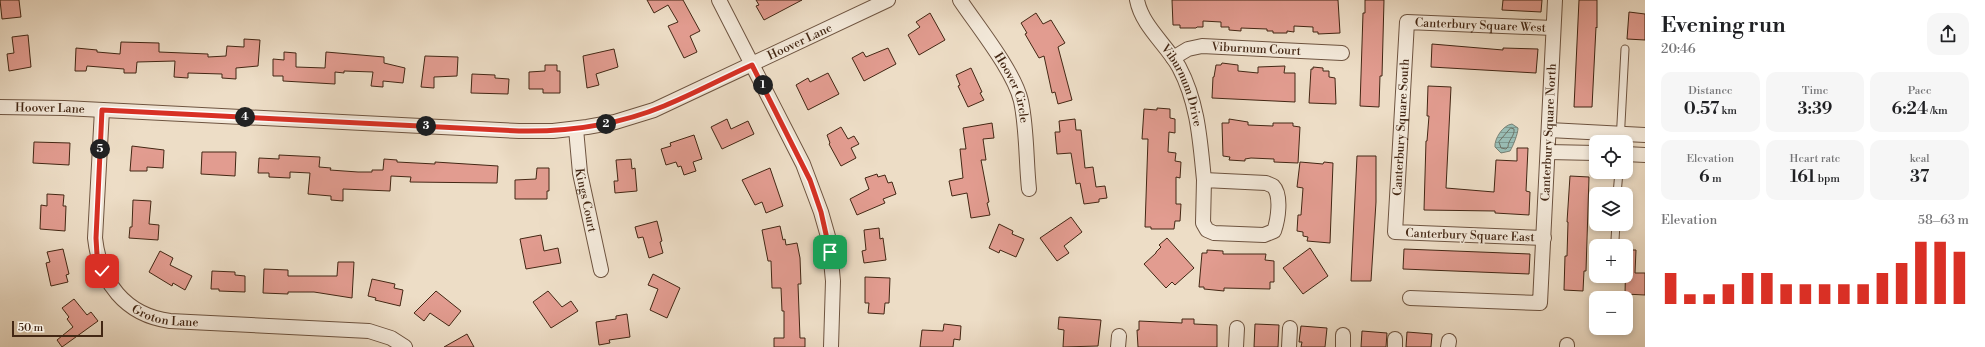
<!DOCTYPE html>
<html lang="en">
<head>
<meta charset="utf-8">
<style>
  :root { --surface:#fff; --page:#f6f6f6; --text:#202124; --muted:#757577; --accent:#d93025 }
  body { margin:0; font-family:"Libre Bodoni",serif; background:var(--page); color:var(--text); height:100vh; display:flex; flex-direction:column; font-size:15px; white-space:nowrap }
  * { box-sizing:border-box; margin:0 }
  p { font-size:13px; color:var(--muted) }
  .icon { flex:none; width:22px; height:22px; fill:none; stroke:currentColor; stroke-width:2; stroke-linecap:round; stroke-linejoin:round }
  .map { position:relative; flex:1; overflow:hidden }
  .sheet { display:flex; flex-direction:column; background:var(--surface); width:340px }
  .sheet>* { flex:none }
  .fabs { position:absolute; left:1589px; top:135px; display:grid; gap:8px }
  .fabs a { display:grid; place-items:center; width:44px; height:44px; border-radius:8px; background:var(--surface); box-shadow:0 2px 6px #0003; font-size:20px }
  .scale { position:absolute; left:12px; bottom:10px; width:91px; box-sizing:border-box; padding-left:4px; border:2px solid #432714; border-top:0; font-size:11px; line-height:14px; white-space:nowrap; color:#432714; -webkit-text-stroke:3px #f3e9da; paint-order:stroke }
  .pin { position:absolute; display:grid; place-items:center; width:34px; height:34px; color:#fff; margin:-17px; border-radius:8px; box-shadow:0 2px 6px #0006 }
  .km { position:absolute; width:20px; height:20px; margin:-10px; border-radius:50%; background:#222; color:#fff; font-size:11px; line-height:20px; text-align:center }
  .round { display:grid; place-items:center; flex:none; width:42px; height:42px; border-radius:12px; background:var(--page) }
  .summary { display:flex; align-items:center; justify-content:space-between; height:68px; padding:0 16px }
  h1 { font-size:22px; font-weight:600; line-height:30px }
  .figures { display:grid; grid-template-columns:repeat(3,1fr); gap:6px; height:68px; padding:4px 16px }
  .figures div { display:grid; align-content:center; border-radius:10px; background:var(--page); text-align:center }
  .figures b { font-size:17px; font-weight:600 }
  .figures small { font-size:11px; font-weight:400 }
  .figures p { font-size:11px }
  .chart { height:112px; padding:8px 16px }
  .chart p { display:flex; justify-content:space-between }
  .chart svg { width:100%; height:72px; margin-top:4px; stroke:var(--accent); stroke-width:6 }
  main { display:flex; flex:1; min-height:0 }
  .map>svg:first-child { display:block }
</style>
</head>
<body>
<main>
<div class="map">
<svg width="1645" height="347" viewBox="0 0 1645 347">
  <defs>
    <pattern id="water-rules" width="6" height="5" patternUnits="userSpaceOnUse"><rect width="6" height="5" fill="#99bcb3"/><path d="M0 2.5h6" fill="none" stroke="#7e9990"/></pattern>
  </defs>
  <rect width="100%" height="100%" fill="#edddc6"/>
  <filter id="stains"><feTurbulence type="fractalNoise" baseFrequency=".005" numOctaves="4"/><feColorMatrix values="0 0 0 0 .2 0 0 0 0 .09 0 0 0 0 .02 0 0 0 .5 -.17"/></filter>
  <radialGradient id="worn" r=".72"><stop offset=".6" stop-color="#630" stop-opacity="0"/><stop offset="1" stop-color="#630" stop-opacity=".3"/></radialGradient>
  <path fill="url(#water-rules)" stroke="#778073" d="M1512,124L1518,128C1518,134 1513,146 1510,151L1501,153L1495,147C1494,139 1503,125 1512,124Z"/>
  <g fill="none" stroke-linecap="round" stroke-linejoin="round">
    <path stroke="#6e7264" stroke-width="1" d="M1511,128L1514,129C1515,136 1508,140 1508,147L1506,149L1501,148L1499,142Z"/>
  </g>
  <g fill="#e29c90" stroke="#432714">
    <polygon points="0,0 19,0 21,17 2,19"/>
    <polygon points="647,0 683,0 700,31 690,36 697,52 684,58 668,26 678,22 668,5 654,13"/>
    <polygon points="756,0 802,0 764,20 756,6 759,5"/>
    <polygon points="1172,0 1338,0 1340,33 1318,34 1318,32 1313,32 1313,27 1294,26 1294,32 1287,31 1287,33 1273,33 1273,31 1267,31 1267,29 1241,28 1241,31 1229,30 1229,27 1221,27 1221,22 1203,21 1203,27 1197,27 1196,28 1180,28 1180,25 1173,25"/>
    <polygon points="1365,0 1384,0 1382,76 1380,76 1379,107 1360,106 1363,13 1365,13"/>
    <polygon points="1503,0 1542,0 1541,12 1502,10"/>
    <polygon points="1579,0 1597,0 1597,28 1596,27 1592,107 1574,107"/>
    <polygon points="1629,12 1645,14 1645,40 1627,39"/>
    <polygon points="930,13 945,40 919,55 908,35 920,27 916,22"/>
    <polygon points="1036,13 1043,24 1051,20 1065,43 1058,47 1072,100 1058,104 1055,92 1052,93 1044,56 1039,58 1025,34 1027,33 1021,23"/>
    <polygon points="28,35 31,67 9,71 7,54 14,53 12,37"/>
    <polygon points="244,39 260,40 258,66 236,68 236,79 222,78 222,74 188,73 188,78 174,77 175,61 137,62 136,73 124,73 124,69 87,66 86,71 75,71 76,48 97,50 97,52 120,54 121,42 159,43 159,52 208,54 208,57 226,56 227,46 244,47"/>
    <polygon points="1432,44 1503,50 1503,48 1538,49 1536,73 1431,67"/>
    <polygon points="888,48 896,64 864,81 852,58 863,52 866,57"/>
    <polygon points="614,49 618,67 596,74 599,85 587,88 583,56"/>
    <polygon points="284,52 296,53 296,67 325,68 326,52 384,57 384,63 405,68 403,83 383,81 383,87 371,86 373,72 344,71 344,73 335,72 335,84 283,81 283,76 273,76 273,59 284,60"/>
    <polygon points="425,56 458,57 457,76 434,77 434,88 421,87"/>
    <polygon points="1222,63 1238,65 1238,71 1258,73 1258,67 1285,66 1284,73 1295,73 1295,102 1212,98 1213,77 1214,77 1216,65 1221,65"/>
    <polygon points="545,65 557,65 557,71 560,71 560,93 543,93 543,89 529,89 529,72 545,71"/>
    <polygon points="1313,67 1323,68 1323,71 1329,71 1329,77 1335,78 1336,104 1309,103 1311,69 1313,69"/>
    <polygon points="971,68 982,92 980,93 984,100 968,107 958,86 960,85 956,75"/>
    <polygon points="828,73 839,94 808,110 796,85 808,78 810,82"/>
    <polygon points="472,74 495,75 495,78 509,79 508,94 471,93"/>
    <polygon points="1428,86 1451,87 1446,188 1494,192 1496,160 1517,161 1517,148 1528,148 1526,191 1530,192 1529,215 1495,213 1495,211 1424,210 1426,141 1427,141 1429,116 1427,116"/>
    <polygon points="1157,108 1170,109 1170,118 1175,119 1175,133 1169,132 1168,152 1176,153 1175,161 1181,162 1180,178 1176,177 1176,204 1181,204 1180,221 1175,221 1174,229 1151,229 1151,227 1145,227 1148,139 1142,139 1144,109 1157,110"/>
    <polygon points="727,119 731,129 748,121 754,134 722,149 711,127"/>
    <polygon points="1075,119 1076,130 1081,130 1085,168 1093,167 1096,187 1105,186 1107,198 1099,199 1099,202 1084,204 1080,183 1076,184 1071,153 1057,154 1055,132 1060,132 1059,121"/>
    <polygon points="1229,119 1248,122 1248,125 1273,126 1273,123 1293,123 1293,126 1300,127 1298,163 1274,162 1274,159 1251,158 1245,159 1245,161 1229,160 1230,157 1223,156 1222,123 1229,123"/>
    <polygon points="992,123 994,138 983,139 986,160 981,160 989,202 987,203 990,215 971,218 967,193 952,196 949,181 963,178 960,149 966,149 963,128"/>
    <polygon points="841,127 848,139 854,136 859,144 851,148 856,158 841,166 829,144 830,143 827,135"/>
    <polygon points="694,135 702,159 693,162 696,171 684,175 681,166 678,167 676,162 666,165 661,149 671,146 670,143"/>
    <polygon points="34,142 70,143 69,165 33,163"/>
    <polygon points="132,146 164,150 163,168 147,167 147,171 130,171"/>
    <polygon points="202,152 236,152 235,176 201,174"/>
    <polygon points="279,155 320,157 319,167 331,168 330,170 358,172 372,172 372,170 383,170 384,159 397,160 397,162 435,164 435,162 498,166 497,183 410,182 411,177 391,176 390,191 343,189 343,201 331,200 331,196 308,194 310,173 290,172 290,178 269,177 269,173 258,173 259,158 279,159"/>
    <polygon points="1357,156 1376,156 1376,202 1371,281 1351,281"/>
    <polygon points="631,159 632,169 635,168 637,191 615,193 614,181 618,181 616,160"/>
    <polygon points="1300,162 1323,164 1324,162 1333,163 1330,243 1307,241 1308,237 1303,236 1303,232 1297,231 1298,215 1301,215 1303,188 1297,187"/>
    <polygon points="537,168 549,168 549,191 547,191 547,199 515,199 515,180 536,179"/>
    <polygon points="770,168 783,206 766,213 762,202 755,205 742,180"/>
    <polygon points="877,174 878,177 885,175 888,183 892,182 896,194 883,199 885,203 857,215 850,199 869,189 865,178"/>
    <polygon points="1570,176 1589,177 1586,271 1584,271 1583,291 1564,290 1565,256 1567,256 1568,222 1567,222"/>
    <polygon points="47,194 64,195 63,206 66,206 65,231 40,229 41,205 47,206"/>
    <polygon points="133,200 151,201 149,224 159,225 158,240 129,238 130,227 132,227"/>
    <polygon points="1071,217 1082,232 1064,246 1069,253 1057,261 1040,238"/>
    <polygon points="657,221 662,241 660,242 663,253 649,258 643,237 638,238 635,227"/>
    <polygon points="999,224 1013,231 1012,234 1024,239 1016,257 1000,250 999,253 989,248"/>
    <polygon points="780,226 783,240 785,239 786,245 797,243 800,258 801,284 798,284 800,338 805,338 805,347 774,347 774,338 784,338 784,311 782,311 781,288 772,288 771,261 768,261 762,230"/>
    <polygon points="879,228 880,239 883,238 886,260 864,263 862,251 866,250 864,230"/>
    <polygon points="541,235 544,251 558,248 561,263 526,269 520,239"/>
    <polygon points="1167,238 1194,268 1175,285 1172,282 1166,288 1144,264 1156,253 1156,252 1161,247 1159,245"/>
    <polygon points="1310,248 1328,276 1303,294 1283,268"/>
    <polygon points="63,249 69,274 66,275 68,282 51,286 46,263 50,262 47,252"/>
    <polygon points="1404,249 1530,254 1529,274 1403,269"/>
    <polygon points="1207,250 1223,251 1223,254 1266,254 1265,260 1274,261 1274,282 1270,282 1270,289 1224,288 1224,291 1204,289 1204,287 1199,287 1202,253 1207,253"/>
    <polygon points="1626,250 1636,250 1635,273 1645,273 1645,295 1625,294"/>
    <polygon points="160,251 173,258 170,265 192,276 185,290 173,283 172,286 149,272"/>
    <polygon points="338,262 354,262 352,298 314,292 288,292 288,294 263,293 264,269 288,270 288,276 337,276"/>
    <polygon points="212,271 235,272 235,275 245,276 245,292 219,291 219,289 211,289"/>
    <polygon points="653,274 680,288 667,318 650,310 658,289 648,285"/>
    <polygon points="865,277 890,278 889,303 885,303 884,314 868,313 869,303 865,303"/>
    <polygon points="372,279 395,284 394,288 403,290 400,306 375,300 376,298 368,296"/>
    <polygon points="436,291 461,311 449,326 430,313 424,321 414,313"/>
    <polygon points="548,291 562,307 571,301 578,311 551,328 533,302"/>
    <polygon points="74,299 87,315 91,312 98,321 62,347 57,340 73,327 67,319 69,317 62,308"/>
    <polygon points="627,314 630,337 609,340 610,343 599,345 596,322 616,319 616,316"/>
    <polygon points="1059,317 1101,320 1098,346 1063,347 1064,330 1058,329"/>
    <polygon points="1182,319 1194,319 1194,324 1217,325 1217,347 1138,347 1137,330 1139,330 1139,321 1182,323"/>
    <polygon points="944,324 961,326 960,340 954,339 953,347 920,347 922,330 943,331"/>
    <polygon points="1255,324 1279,325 1278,347 1254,347"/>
    <polygon points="1301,326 1327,328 1325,347 1301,347 1302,342 1299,342"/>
    <polygon points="1362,331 1387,333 1386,347 1361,347"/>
    <polygon points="1407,332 1432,334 1431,347 1406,347"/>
    <polygon points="467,334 474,347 444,347"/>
  </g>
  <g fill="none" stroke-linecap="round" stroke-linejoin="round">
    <defs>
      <g id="lane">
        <polyline points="1620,142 1625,49"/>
        <polyline points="1617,194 1619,172"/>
        <polyline points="1615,240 1616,224"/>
      </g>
      <g id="street">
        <polyline points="719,0 803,164 821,212 829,240 833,281 831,347"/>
        <path id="s1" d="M960,0C978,27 1014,71 1021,101C1027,129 1026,161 1029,189"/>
        <path id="s2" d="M1137,0C1142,26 1166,44 1179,67C1198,103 1200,140 1204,180"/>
        <path id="s3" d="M1173,58L1188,49L1202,46L1342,53"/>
        <path id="s4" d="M0,107L64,108L519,131H553L587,127L615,122L654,110L888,0"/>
        <path id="s5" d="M102,110L95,238C100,282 125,315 170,321L369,331L391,338L405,347"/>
        <path id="s6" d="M576,129L580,173L601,270"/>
        <polyline points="1549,130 1645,135"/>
        <polyline points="1548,152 1596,153"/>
        <polyline points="1626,154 1645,155"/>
        <path d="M1204,180L1266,183L1273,186C1282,195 1278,220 1274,231L1264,235L1214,233L1207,230L1203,223Z"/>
        <path id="s7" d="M1544,238L1395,232L1407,22L1553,28"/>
        <path id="s8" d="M1410,298L1540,303L1555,0"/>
        <polyline points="1118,347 1119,336"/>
        <polyline points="1236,347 1237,328"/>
        <polyline points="1289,347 1290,328"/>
        <polyline points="1343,347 1343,335"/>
        <polyline points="1395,347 1395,339"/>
        <polyline points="1448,347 1449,341"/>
        <polyline points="1567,347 1567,345"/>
      </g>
    </defs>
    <use href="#lane" stroke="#6e5440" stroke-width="9"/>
    <use href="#street" stroke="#6e5440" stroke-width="16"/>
    <use href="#lane" stroke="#f3e9da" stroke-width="7"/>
    <use href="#street" stroke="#f3e9da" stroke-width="14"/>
  </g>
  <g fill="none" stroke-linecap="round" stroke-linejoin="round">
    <defs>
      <path id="route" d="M102,271L97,255L96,238L102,110L519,131C569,132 618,125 664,106C694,94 723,78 752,65L810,180L821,212L830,252"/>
    </defs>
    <use href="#route" stroke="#fff" stroke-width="8"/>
    <use href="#route" stroke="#d93025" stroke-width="5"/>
  </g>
  <g text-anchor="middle" stroke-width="3" stroke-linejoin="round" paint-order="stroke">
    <g font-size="12" fill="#432714" stroke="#f3e9da">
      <text dy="4" stroke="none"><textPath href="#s7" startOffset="433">Canterbury Square West</textPath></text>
      <text dy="4" stroke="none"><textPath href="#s4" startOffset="818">Hoover Lane</textPath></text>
      <text dy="4" stroke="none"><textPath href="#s3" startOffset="86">Viburnum Court</textPath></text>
      <text dy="4" stroke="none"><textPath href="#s2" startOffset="98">Viburnum Drive</textPath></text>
      <text dy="4" stroke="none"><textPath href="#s1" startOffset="103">Hoover Circle</textPath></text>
      <text dy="4" stroke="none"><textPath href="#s4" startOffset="50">Hoover Lane</textPath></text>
      <text dy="4" stroke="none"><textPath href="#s7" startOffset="254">Canterbury Square South</textPath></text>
      <text dy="4" stroke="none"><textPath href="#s8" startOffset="301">Canterbury Square North</textPath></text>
      <text dy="4" stroke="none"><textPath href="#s6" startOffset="72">Kings Court</textPath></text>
      <text transform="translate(1470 235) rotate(2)" y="4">Canterbury Square East</text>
      <text dy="4" stroke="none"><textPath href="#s5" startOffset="244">Groton Lane</textPath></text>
    </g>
  </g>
  <rect width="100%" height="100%" filter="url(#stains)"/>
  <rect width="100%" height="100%" fill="url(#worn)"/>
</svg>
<div class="fabs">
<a><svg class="icon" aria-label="locate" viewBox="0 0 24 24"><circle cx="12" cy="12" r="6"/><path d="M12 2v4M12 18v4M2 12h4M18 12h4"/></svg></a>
<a><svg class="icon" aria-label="layers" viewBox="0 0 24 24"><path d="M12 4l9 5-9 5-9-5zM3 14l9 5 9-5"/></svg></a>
<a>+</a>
<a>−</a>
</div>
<div class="scale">50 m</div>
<div class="pin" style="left:830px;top:252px;background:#1e9e55"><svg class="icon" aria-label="arrive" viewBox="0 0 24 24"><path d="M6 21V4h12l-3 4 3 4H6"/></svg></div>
<div class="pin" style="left:102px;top:271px;background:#d93025"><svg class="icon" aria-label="check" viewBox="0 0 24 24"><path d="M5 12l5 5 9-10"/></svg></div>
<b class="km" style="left:763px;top:85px">1</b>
<b class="km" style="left:606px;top:124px">2</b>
<b class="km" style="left:426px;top:126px">3</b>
<b class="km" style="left:245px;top:117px">4</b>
<b class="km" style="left:100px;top:149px">5</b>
</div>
<section class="sheet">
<div class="summary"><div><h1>Evening run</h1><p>20:46</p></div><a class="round"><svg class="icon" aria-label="share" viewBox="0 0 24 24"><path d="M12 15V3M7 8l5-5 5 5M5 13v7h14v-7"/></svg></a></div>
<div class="figures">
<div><p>Distance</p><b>0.57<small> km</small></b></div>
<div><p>Time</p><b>3:39</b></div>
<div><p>Pace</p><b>6:24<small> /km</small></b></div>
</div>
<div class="figures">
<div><p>Elevation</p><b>6<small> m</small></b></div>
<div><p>Heart rate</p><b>161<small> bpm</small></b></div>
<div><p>kcal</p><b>37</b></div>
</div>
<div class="chart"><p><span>Elevation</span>58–63 m</p>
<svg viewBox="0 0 160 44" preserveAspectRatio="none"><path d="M5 44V25M15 44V38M25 44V38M35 44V32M45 44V25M55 44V25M65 44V32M75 44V32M85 44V32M95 44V32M105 44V32M115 44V25M125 44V19M135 44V6M145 44V6M155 44V12"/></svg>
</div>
</section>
</main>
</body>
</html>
